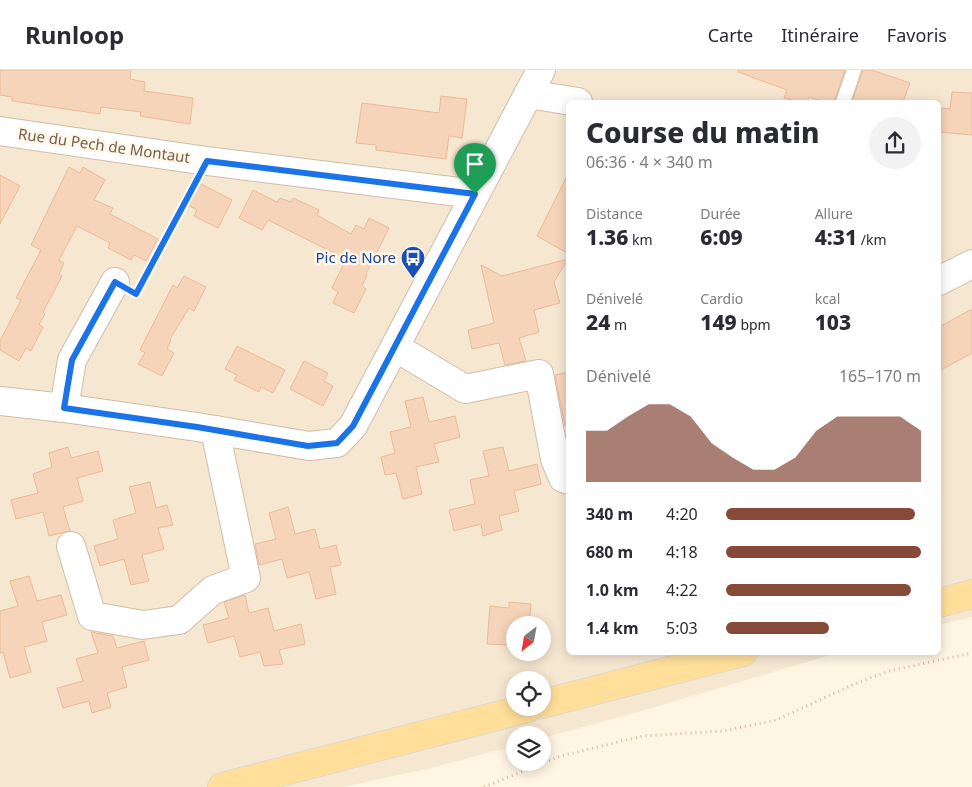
<!DOCTYPE html>
<html lang="fr">
<head>
<meta charset="utf-8">
<style>
  :root { --surface:#fff; --page:#f2f2f3; --text:#2b2b33; --muted:#7c7c81; --line:#e1e1e2; --accent:#854a38 }
  body { margin:0; font-family:"Noto Sans",sans-serif; background:var(--page); color:var(--text); height:100vh; display:flex; flex-direction:column; font-size:19px; white-space:nowrap }
  * { box-sizing:border-box; margin:0 }
  p { font-size:16px; color:var(--muted) }
  .icon { flex:none; width:28px; height:28px; fill:none; stroke:currentColor; stroke-width:2; stroke-linecap:round; stroke-linejoin:round }
  .map { position:relative; flex:1; overflow:hidden }
  .panel { position:absolute; left:566px; top:30px; width:375px; height:555px; display:flex; flex-direction:column; background:var(--surface); border-radius:8px; box-shadow:0 2px 12px #0003 }
  .panel>* { flex:none }
  .needle { width:32px; rotate:211deg }
  .fabs { position:absolute; left:506px; top:546px; display:grid; gap:10px }
  .fabs a { display:grid; place-items:center; width:45px; height:45px; border-radius:50%; background:var(--surface); box-shadow:0 2px 12px #0003; font-size:25px }
  .pin { position:absolute; display:grid; place-items:center; width:42px; height:42px; color:#fff; margin:-51px -21px; border-radius:50% 50% 50% 0; rotate:-45deg; box-shadow:0 0 5px #0007 }
  .pin .icon { rotate:45deg }
  .round { display:grid; place-items:center; flex:none; width:52px; height:52px; border-radius:26px; background:var(--page) }
  .headline { display:flex; align-items:center; justify-content:space-between; height:85px; padding:0 20px }
  h1 { font-size:28px; font-weight:800; line-height:38px }
  .stats { display:grid; grid-template-columns:repeat(3,1fr); gap:8px; height:85px; padding:5px 20px }
  .stats div { display:grid; align-content:center }
  .stats b { font-size:21px; font-weight:800 }
  .stats small { font-size:14px; font-weight:400 }
  .stats p { font-size:14px }
  .chart { height:140px; padding:10px 20px }
  .chart p { display:flex; justify-content:space-between }
  .chart svg { width:100%; height:90px; margin-top:5px; fill:var(--accent); opacity:.7 }
  ul { padding:0 20px; list-style:none; font-size:16px }
  li { display:grid; grid-template-columns:80px 60px 1fr; align-items:center; height:38px }
  li i { height:12px; border-radius:6px; background:var(--accent) }
  header { display:flex; align-items:center; gap:30px; box-sizing:border-box; height:70px; padding:0 25px; background:var(--surface); border-bottom:1px solid var(--line) }
  header strong { font-size:24px }
  nav { display:flex; gap:28px; margin-inline-start:auto; font-size:18px }
  .map>svg:first-child { display:block }
</style>
</head>
<body>
<header>
<strong>Runloop</strong>
<nav><a>Carte</a><a>Itinéraire</a><a>Favoris</a></nav>
</header>
<div class="map">
<svg width="972" height="717" viewBox="0 0 972 717">
  <rect width="100%" height="100%" fill="#fef5e3"/>
  <path fill="#f6e7d1" fill-rule="evenodd" d="M0,0H972V547L939,555V32H569V582L837,583L652,638L543,668L542,665H515V676L427,699L343,717H0ZM515,555H542V582H515ZM515,610H542V638H515Z"/>
  <g fill="#f6d4b9" stroke="#eabb98">
    <polygon points="0,0 131,0 130,9 145,12 144,21 193,28 190,54 140,46 141,42 101,37 100,44 12,31 12,27 0,25"/>
    <polygon points="738,0 845,0 834,32 824,32 809,27 807,32 798,32 784,28 787,20 738,2"/>
    <polygon points="863,0 872,0 910,13 903,32 852,32"/>
    <polygon points="952,22 972,23 972,65 939,62 941,38 950,39"/>
    <polygon points="441,26 467,29 462,68 449,66 446,89 376,80 376,75 356,73 362,33 439,43"/>
    <polygon points="69,97 80,103 83,97 105,110 94,130 113,138 110,144 158,169 146,191 134,185 131,190 108,178 110,173 77,156 59,190 64,193 59,204 62,206 43,242 45,244 39,254 43,257 31,281 26,278 19,291 0,280 0,271 21,230 16,228 41,180 31,175"/>
    <polygon points="569,102 569,184 537,166"/>
    <polygon points="0,105 20,116 0,154"/>
    <polygon points="197,112 232,130 218,158 194,146 197,140 186,134"/>
    <polygon points="253,120 277,132 280,128 291,132 293,128 319,140 317,145 351,164 356,155 364,159 369,148 389,158 366,204 367,205 362,216 366,219 354,243 333,233 338,222 332,218 346,189 268,150 262,160 239,148"/>
    <polygon points="568,189 554,212 560,233 534,240 539,262 519,268 526,291 505,295 499,273 472,279 468,260 494,253 481,195 502,206"/>
    <polygon points="184,206 206,217 194,241 189,238 170,269 171,270 167,279 174,283 162,306 138,294 145,283 140,280 173,215 177,218"/>
    <polygon points="972,239 972,283 939,301 939,257"/>
    <polygon points="237,276 285,300 273,323 261,317 259,322 234,310 237,305 225,299"/>
    <polygon points="304,291 328,303 324,311 333,316 323,336 290,319"/>
    <polygon points="569,302 569,356 565,356 555,305"/>
    <polygon points="423,327 429,352 455,346 460,367 434,374 439,392 416,397 422,424 403,429 396,403 385,405 381,387 395,383 390,362 411,357 405,331"/>
    <polygon points="68,377 71,388 98,381 103,401 77,408 83,431 63,437 70,461 49,466 43,442 16,449 11,430 38,423 33,404 52,397 49,383"/>
    <polygon points="503,377 509,401 537,394 541,414 514,421 519,441 499,446 502,460 483,466 481,454 454,461 449,440 475,434 470,410 489,406 483,381"/>
    <polygon points="150,412 156,438 167,435 173,455 158,458 164,479 142,485 149,511 131,515 124,489 100,496 94,476 118,469 113,450 136,443 129,417"/>
    <polygon points="288,437 295,464 315,459 320,479 336,475 341,495 330,497 336,524 316,529 309,502 287,508 282,489 259,495 255,474 276,469 269,443"/>
    <polygon points="29,506 37,531 61,525 67,545 42,552 47,571 24,577 31,602 10,608 3,582 0,583 0,541 18,536 10,511"/>
    <polygon points="245,525 249,543 268,538 274,561 301,554 305,574 279,580 283,594 264,596 260,582 240,587 234,566 208,573 203,555 229,548 224,532"/>
    <polygon points="509,532 531,534 529,555 515,555 515,565 511,565 510,575 487,574 490,536 509,538"/>
    <polygon points="91,562 113,566 117,578 144,571 149,590 122,597 127,617 107,623 111,637 92,643 89,631 63,638 57,618 83,611 76,589 98,583"/>
  </g>
  <g fill="none" stroke-linecap="round" stroke-linejoin="round">
    <defs>
      <polyline id="lane" points="843,32 854,0"/>
      <g id="street">
        <polyline points="528,24 578,32"/>
        <polyline points="0,61 207,91 475,124"/>
        <polyline points="939,211 972,194"/>
        <polyline points="395,277 465,319 539,304 555,389 563,408 569,410"/>
        <polyline points="0,331 64,338 197,357 309,376 337,373 353,356 541,0"/>
        <polyline points="64,338 72,290 115,212"/>
        <polyline points="71,476 92,546 143,555 179,550 213,520 246,508 215,360"/>
      </g>
      <g id="primary">
        <polyline points="939,533 972,524"/>
        <polyline points="542,634 743,582"/>
        <polyline points="222,717 528,638"/>
      </g>
    </defs>
    <use href="#lane" stroke="#d0bda9" stroke-width="16"/>
    <use href="#street" stroke="#d0bda9" stroke-width="30"/>
    <use href="#primary" stroke="#dfd8d3" stroke-width="30"/>
    <g stroke="#dbb89c" stroke-width="3" stroke-dasharray="1 4" stroke-linecap="butt">
      <polyline points="140,216 195,113"/>
      <polyline points="484,717 561,686 643,666 723,661 776,650 859,612 889,601 972,583"/>
    </g>
    <use href="#lane" stroke="#fff" stroke-width="14"/>
    <use href="#street" stroke="#fff" stroke-width="28"/>
    <use href="#primary" stroke="#ffdf99" stroke-width="28"/>
  </g>
  <g fill="none" stroke-linecap="round" stroke-linejoin="round">
    <defs>
      <polygon id="route" points="207,91 475,124 353,356 337,373 308,376 197,357 64,338 72,290 115,212 136,224"/>
    </defs>
    <use href="#route" stroke="#fff" stroke-width="10"/>
    <use href="#route" stroke="#1a73e8" stroke-width="6"/>
  </g>
  <defs>
    <symbol id="bus-pin" viewBox="-11 -11 22 30"><path d="M0 17L-7.5 6A9.5 9.5 0 1 1 7.5 6Z" fill="#1a4fb4" stroke="#fff8eb"/><path d="M-5-6H5V4H4V6H2V4H-2V6H-4V4H-5ZM-3.5-4V0h7V-4ZM-3.5 1.2v1.5H-2V1.2ZM2 1.2v1.5H3.5V1.2Z" fill="#fff"/></symbol>
  </defs>
  <g fill-rule="evenodd">
    <use href="#bus-pin" x="399" y="174" width="28" height="38"/>
  </g>
  <g text-anchor="middle" stroke-width="5" stroke-linejoin="round" paint-order="stroke">
    <g font-size="15" fill="#795b47" stroke="#fff8eb">
      <text transform="translate(104 76) rotate(8)" y="5">Rue du Pech de Montaut</text>
    </g>
    <g font-size="15" fill="#164399" stroke="#fff8eb" text-anchor="end">
      <text x="396" y="193">Pic de Nore</text>
    </g>
  </g>
</svg>
<div class="fabs">
<a><svg class="needle" viewBox="-14 -14 28 28"><path d="M0-13l5 13h-10z" fill="#e53935"/><path d="M0 13l5-13h-10z" fill="#7c7c81"/></svg></a>
<a><svg class="icon" aria-label="locate" viewBox="0 0 24 24"><circle cx="12" cy="12" r="6"/><path d="M12 2v4M12 18v4M2 12h4M18 12h4"/></svg></a>
<a><svg class="icon" aria-label="layers" viewBox="0 0 24 24"><path d="M12 4l9 5-9 5-9-5zM3 14l9 5 9-5"/></svg></a>
</div>
<div class="pin" style="left:475px;top:124px;background:#1e9e55"><svg class="icon" aria-label="arrive" viewBox="0 0 24 24"><path d="M6 21V4h12l-3 4 3 4H6"/></svg></div>
<section class="panel">
<div class="headline"><div><h1>Course du matin</h1><p>06:36 · 4 × 340 m</p></div><a class="round"><svg class="icon" aria-label="share" viewBox="0 0 24 24"><path d="M12 15V3M7 8l5-5 5 5M5 13v7h14v-7"/></svg></a></div>
<div class="stats">
<div><p>Distance</p><b>1.36<small> km</small></b></div>
<div><p>Durée</p><b>6:09</b></div>
<div><p>Allure</p><b>4:31<small> /km</small></b></div>
</div>
<div class="stats">
<div><p>Dénivelé</p><b>24<small> m</small></b></div>
<div><p>Cardio</p><b>149<small> bpm</small></b></div>
<div><p>kcal</p><b>103</b></div>
</div>
<div class="chart"><p><span>Dénivelé</span>165–170 m</p>
<svg viewBox="0 0 160 44" preserveAspectRatio="none"><path d="M0 44V19L10 19L20 12L30 6L40 6L50 12L60 25L70 32L80 38L90 38L100 32L110 19L120 12L130 12L140 12L150 12L160 19V44z"/></svg>
</div>
<ul>
<li><b>340 m</b>4:20<i style="width:97%"></i></li>
<li><b>680 m</b>4:18<i style="width:100%"></i></li>
<li><b>1.0 km</b>4:22<i style="width:95%"></i></li>
<li><b>1.4 km</b>5:03<i style="width:53%"></i></li>
</ul>
</section>
</div>
</body>
</html>
